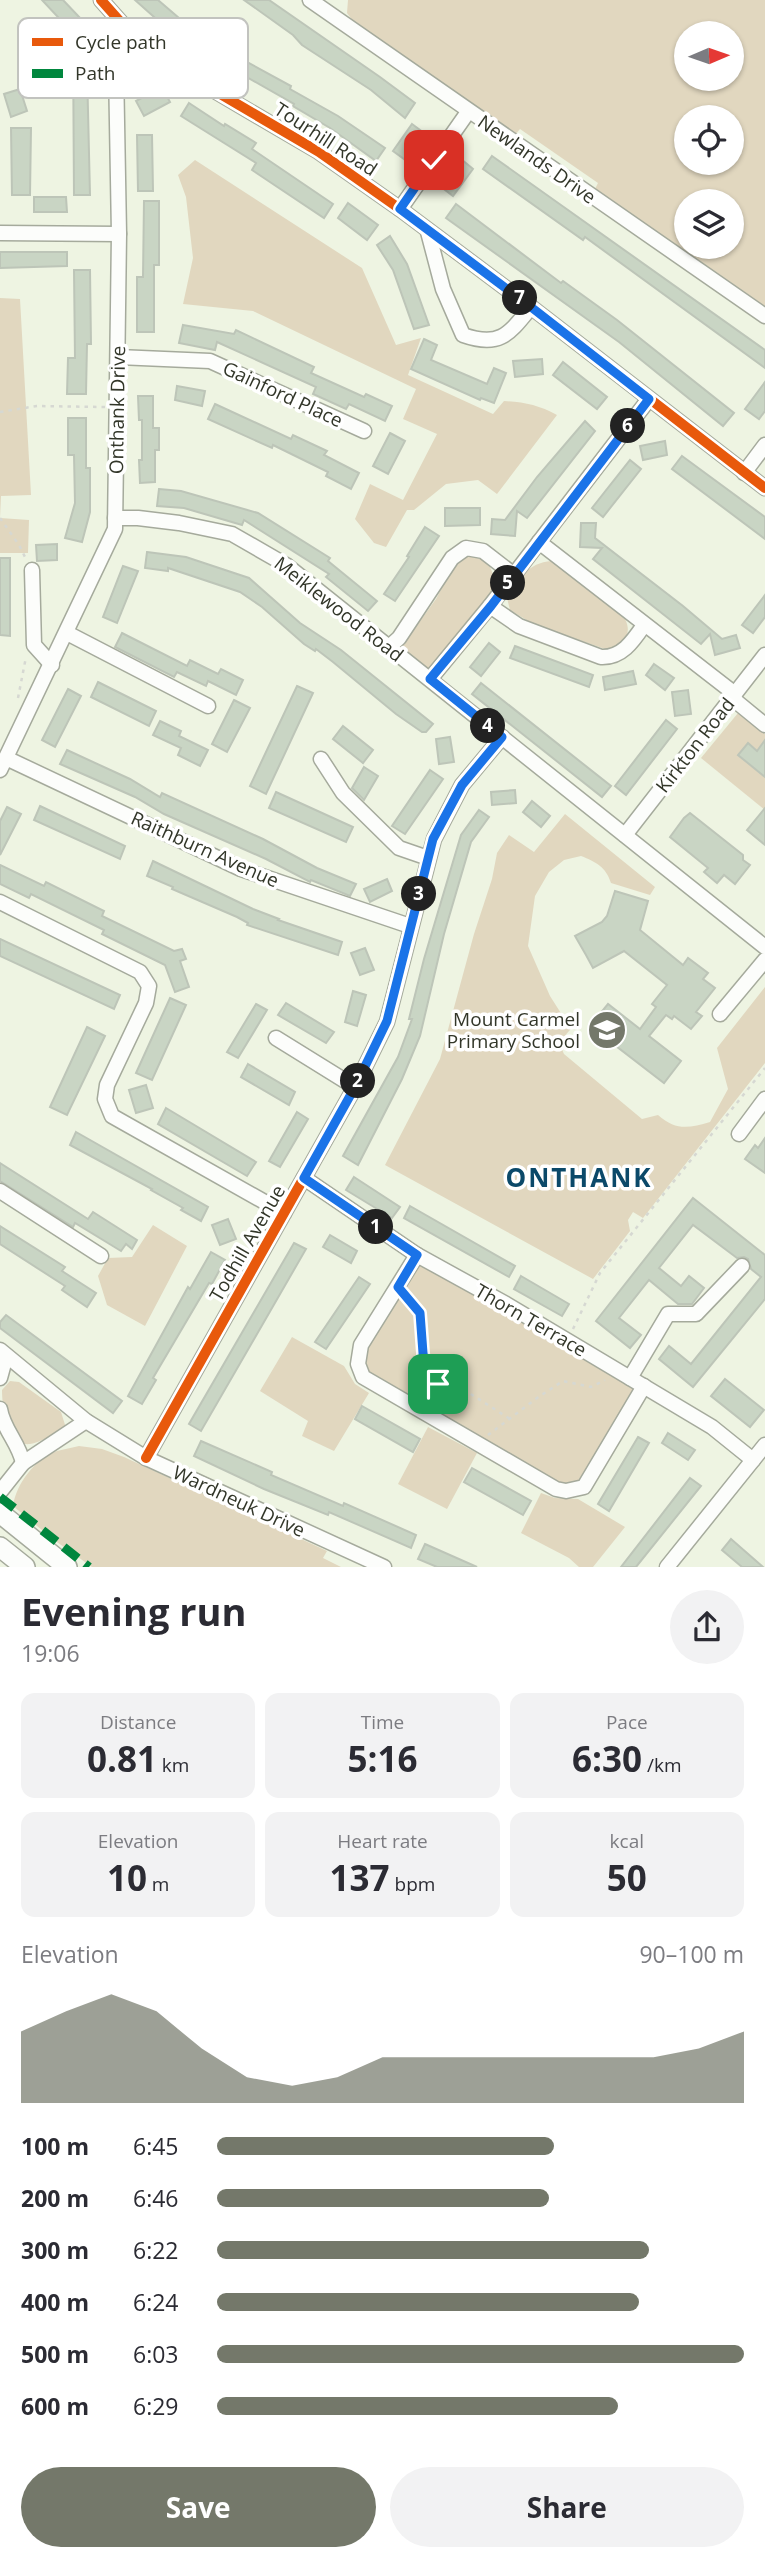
<!DOCTYPE html>
<html lang="en">
<head>
<meta charset="utf-8">
<style>
  :root { --surface:#fff; --page:#f2f2f3; --text:#2b2b33; --muted:#7c7c81; --accent:#74786a }
  body { margin:0; font-family:"Open Sans",sans-serif; background:var(--page); color:var(--text); height:100vh; display:flex; flex-direction:column; font-size:26px; white-space:nowrap }
  * { box-sizing:border-box; margin:0 }
  p { font-size:23px; color:var(--muted) }
  .icon { flex:none; width:38px; height:38px; fill:none; stroke:currentColor; stroke-width:2; stroke-linecap:round; stroke-linejoin:round }
  .map { position:relative; height:1567px; overflow:hidden }
  .drawer { display:flex; flex-direction:column; background:var(--surface); flex:1 }
  .drawer>* { flex:none }
  .needle { width:46px; rotate:88deg }
  .tools { position:absolute; left:674px; top:21px; display:grid; gap:14px }
  .tools a { display:grid; place-items:center; width:70px; height:70px; border-radius:50%; background:var(--surface); box-shadow:0 2px 5px #0004; font-size:35px }
  .pin { position:absolute; display:grid; place-items:center; width:60px; height:60px; color:#fff; margin:-30px; border-radius:14px; box-shadow:0 4px 10px #0006 }
  .km { position:absolute; width:35px; height:35px; margin:-18px; border-radius:50%; background:#222; color:#fff; font-size:19px; line-height:35px; text-align:center }
  .round { display:grid; place-items:center; flex:none; width:74px; height:74px; border-radius:37px; background:var(--page) }
  .overview { display:flex; align-items:center; justify-content:space-between; height:119px; padding:0 21px }
  h1 { font-size:38px; font-weight:700; line-height:52px }
  .metrics { display:grid; grid-template-columns:repeat(3,1fr); gap:10px; height:119px; padding:7px 21px }
  .metrics div { display:grid; align-content:center; border-radius:14px; background:var(--page); text-align:center }
  .metrics b { font-size:35px; font-weight:700 }
  .metrics small { font-size:19px; font-weight:400 }
  .metrics p { font-size:19px }
  .chart { height:196px; padding:14px 21px }
  .chart p { display:flex; justify-content:space-between }
  .chart svg { width:100%; height:126px; margin-top:7px; fill:var(--accent); opacity:.7 }
  .action { display:flex; gap:14px; margin-top:auto; padding:14px 21px }
  .action a { flex:1; height:80px; border-radius:42px; background:var(--accent); color:#fff; font-size:28px; font-weight:700; line-height:80px; text-align:center }
  .action a+a { background:var(--page); color:var(--text) }
  ul { padding:0 21px; list-style:none; font-size:23px }
  li { display:grid; grid-template-columns:112px 84px 1fr; align-items:center; height:52px }
  li i { height:18px; border-radius:9px; background:var(--accent) }
  .map>svg:first-child { display:block }
</style>
</head>
<body>
<div class="map">
<svg width="765" height="1567" viewBox="0 0 765 1567">
  <rect width="100%" height="100%" fill="#eef4e2"/>
  <g fill="#e1d7bf" fill-rule="evenodd">
    <path d="M348,0H765V311L594,191L598,183L520,129L514,136L353,21L347,13ZM686,33H732V79H686ZM686,117H732V163H686ZM686,201H732V247H686Z"/>
    <path d="M195,160L362,268L396,345L421,338L408,375L493,414L504,401C524,402 539,405 557,415L497,494L478,480L446,484L414,510H407L386,547L374,543L355,519L370,484L403,500L437,434L403,419L416,389L253,311L183,304L193,258L186,197L178,175Z"/>
    <polygon points="0,298 20,299 31,495 1,496 0,518 29,520 28,553 0,553"/>
    <path d="M465,556C488,557 491,565 496,585L437,663L427,669L401,651L402,646L436,599L456,561Z"/>
    <path d="M552,561L625,619C633,635 623,644 608,650L533,624L510,610L507,598C521,579 526,563 552,561Z"/>
    <polygon points="738,713 765,734 765,810 701,758"/>
    <path d="M565,814L655,887L650,895L611,883C606,867 596,862 581,856L564,860L549,872L535,896L528,946L550,996L571,1029C563,1037 559,1043 564,1054L642,1119L658,1115C676,1131 689,1128 710,1122L728,1089L717,1048L765,987V1063L643,1218L633,1212L628,1220L630,1231L593,1279L385,1165L440,1059L474,934L492,879L497,853L509,835L534,852Z"/>
    <polygon points="153,1225 187,1246 145,1326 107,1305 98,1276 108,1258 132,1257"/>
    <polygon points="418,1259 640,1388 582,1483 566,1487 366,1375 363,1348"/>
    <polygon points="292,1337 344,1366 355,1384 369,1393 334,1451 302,1436 308,1421 260,1391"/>
    <path d="M10,1381L19,1382L61,1412L66,1428C57,1433 39,1443 30,1444C7,1447 2,1406 2,1390Z"/>
    <polygon points="428,1427 477,1453 447,1509 398,1484"/>
    <path d="M79,1446L102,1449L124,1457L327,1551L323,1558L341,1567H92L54,1540L13,1506C16,1484 35,1459 57,1451C64,1449 72,1448 79,1446Z"/>
    <polygon points="541,1493 555,1498 578,1499 625,1527 593,1567 579,1567 569,1558 521,1533"/>
  </g>
  <g fill="#c9d5c4" stroke="#bdc5b8" stroke-width="2">
    <polygon points="42,0 63,0 82,20 71,31"/>
    <polygon points="135,0 158,0 179,18 216,45 291,86 290,89 338,116 385,148 376,161 330,128 293,106 294,104 208,55 163,25"/>
    <polygon points="244,0 269,0 380,77 415,103 405,118 371,90 302,45 293,35"/>
    <polygon points="89,40 90,68 87,69 90,195 74,195 73,41"/>
    <polygon points="162,87 170,102 144,116 136,101"/>
    <polygon points="20,89 27,111 11,117 4,94"/>
    <polygon points="189,103 224,126 225,124 256,143 252,149 333,204 324,218 252,170 256,163 181,116"/>
    <polygon points="412,124 424,133 404,159 393,151"/>
    <polygon points="11,128 31,128 30,195 12,195"/>
    <polygon points="137,135 152,135 153,191 138,191"/>
    <polygon points="492,156 765,350 765,368 585,237 583,240 483,169"/>
    <polygon points="461,159 473,169 453,196 440,186"/>
    <polygon points="34,197 66,197 67,212 34,212"/>
    <polygon points="144,201 159,201 159,265 154,265 154,332 137,332 137,277 143,277"/>
    <polygon points="348,203 378,225 367,240 338,218"/>
    <polygon points="456,204 561,283 563,281 617,320 734,413 723,426 619,342 446,218"/>
    <polygon points="390,236 407,264 429,325 414,329 393,270 377,245"/>
    <polygon points="0,252 67,252 67,266 0,268"/>
    <polygon points="74,270 90,270 91,344 87,344 86,394 67,394 68,358 75,358"/>
    <polygon points="183,325 234,334 236,330 314,367 311,373 364,397 366,394 392,406 385,421 349,404 346,409 313,394 316,387 217,342 215,350 179,343"/>
    <polygon points="424,339 437,345 431,360 487,384 494,368 506,373 494,403 481,398 480,400 411,369"/>
    <polygon points="542,359 543,374 515,377 513,361"/>
    <polygon points="563,362 607,397 597,409 553,375"/>
    <polygon points="765,382 765,411 759,419 745,409"/>
    <polygon points="177,386 205,391 202,406 175,400"/>
    <polygon points="138,396 153,396 153,428 159,428 159,450 155,450 155,482 140,483 139,460 142,460 142,420 139,420"/>
    <polygon points="215,404 291,439 293,435 327,451 324,455 359,473 351,489 326,476 328,472 273,445 272,448 208,419"/>
    <polygon points="68,418 86,418 86,468 90,468 90,512 82,542 65,538 75,503 74,455 68,455"/>
    <polygon points="585,421 595,431 527,518 517,511 515,536 491,534 492,519 505,520 537,477"/>
    <polygon points="390,433 405,441 388,474 373,466"/>
    <polygon points="665,441 667,455 643,460 640,446"/>
    <polygon points="682,456 765,517 765,539 672,469"/>
    <polygon points="630,460 641,469 603,517 592,508"/>
    <polygon points="159,489 181,491 258,513 330,558 328,561 377,601 368,611 326,577 329,574 244,520 242,525 184,508 157,506"/>
    <polygon points="445,508 480,508 480,525 445,526"/>
    <polygon points="581,523 596,523 595,538 683,606 722,639 736,635 740,648 715,655 710,634 701,644 593,559 602,548 580,547"/>
    <polygon points="425,527 439,536 395,601 384,594 409,557 407,556"/>
    <polygon points="57,544 57,560 37,561 36,545"/>
    <polygon points="147,552 186,557 249,578 300,623 341,650 433,724 426,732 422,732 396,714 333,662 316,649 315,651 304,644 262,607 240,592 168,568 168,571 145,568"/>
    <polygon points="0,558 10,558 10,636 0,635"/>
    <polygon points="123,566 138,571 117,623 103,617"/>
    <polygon points="765,595 765,617 753,633 742,625"/>
    <polygon points="122,633 187,666 190,660 218,674 221,669 243,680 236,695 208,681 206,686 177,672 174,677 115,647"/>
    <polygon points="489,643 500,652 481,676 470,667"/>
    <polygon points="515,646 593,675 589,687 510,658"/>
    <polygon points="654,664 674,678 665,690 646,675"/>
    <polygon points="633,671 636,684 605,690 603,677"/>
    <polygon points="98,682 156,711 149,726 91,697"/>
    <polygon points="481,683 611,786 602,797 472,694"/>
    <polygon points="297,686 313,693 266,794 250,786"/>
    <polygon points="68,689 81,696 55,747 42,740"/>
    <polygon points="688,690 691,714 675,716 672,692"/>
    <polygon points="234,700 250,708 227,752 212,744"/>
    <polygon points="666,720 677,729 626,795 615,786"/>
    <polygon points="160,721 181,731 179,736 208,750 200,766 178,755 181,748 153,735"/>
    <polygon points="343,726 373,750 363,763 333,739"/>
    <polygon points="450,737 454,762 439,764 436,739"/>
    <polygon points="765,740 765,777 738,755 748,743 757,751"/>
    <polygon points="67,750 130,779 160,797 162,793 263,839 317,868 356,884 350,896 311,880 310,882 266,859 164,814 135,797 60,764"/>
    <polygon points="364,767 378,776 364,800 352,788"/>
    <polygon points="430,770 443,779 405,834 392,826"/>
    <polygon points="515,790 516,803 492,805 491,792"/>
    <polygon points="276,792 353,827 346,842 269,808"/>
    <polygon points="532,801 550,816 541,827 523,812"/>
    <polygon points="40,806 125,846 120,859 34,820"/>
    <polygon points="7,807 21,814 0,855 0,821"/>
    <polygon points="765,808 765,845 747,830"/>
    <polygon points="479,810 489,817 471,842 444,934 420,1036 402,1079 358,1165 343,1156 398,1057 412,1019 409,1019 424,959 461,835"/>
    <polygon points="690,813 743,855 743,860 750,865 735,884 724,875 717,883 704,872 708,868 670,837 684,818"/>
    <polygon points="153,861 253,909 279,919 278,920 342,942 338,955 247,925 248,923 237,917 172,889 173,887 147,876"/>
    <polygon points="0,865 44,886 46,882 104,911 102,916 174,951 182,949 186,959 180,961 189,987 175,992 165,965 102,934 104,930 31,894 29,898 0,884"/>
    <polygon points="387,879 392,891 370,902 364,889"/>
    <polygon points="615,891 648,901 640,930 683,965 688,958 708,973 703,979 715,988 696,1012 702,1016 691,1029 674,1016 672,1019 666,1015 649,1036 681,1061 664,1083 590,1026 608,1004 640,1029 656,1007 652,1004 667,985 624,951 593,968 586,955 575,936 602,922 607,916"/>
    <polygon points="0,939 120,995 114,1009 0,956"/>
    <polygon points="365,948 374,970 360,975 351,953"/>
    <polygon points="353,991 366,995 357,1026 345,1022"/>
    <polygon points="170,998 186,1005 152,1080 136,1073"/>
    <polygon points="286,1003 334,1032 326,1043 278,1015"/>
    <polygon points="256,1004 267,1010 238,1058 227,1052"/>
    <polygon points="87,1027 105,1036 67,1115 50,1107"/>
    <polygon points="248,1064 295,1092 289,1105 241,1077"/>
    <polygon points="146,1085 153,1108 136,1113 129,1090"/>
    <polygon points="166,1108 256,1162 247,1176 158,1124"/>
    <polygon points="297,1112 308,1119 280,1167 269,1161"/>
    <polygon points="76,1132 208,1207 201,1221 181,1210 183,1208 151,1190 152,1189 70,1145"/>
    <polygon points="765,1138 765,1173 745,1159 755,1145 758,1148"/>
    <polygon points="0,1163 88,1219 93,1212 137,1240 132,1249 126,1244 121,1251 75,1223 73,1227 0,1181"/>
    <polygon points="354,1177 400,1207 392,1218 346,1190"/>
    <polygon points="693,1198 765,1255 765,1299 693,1387 659,1359 669,1346 691,1364 761,1277 751,1269 748,1259 744,1257 737,1258 693,1225 659,1268 681,1286 689,1276 704,1288 692,1304 678,1304 649,1280 619,1318 641,1335 630,1348 596,1321"/>
    <polygon points="410,1206 515,1266 509,1277 404,1218"/>
    <polygon points="228,1219 236,1239 220,1245 212,1225"/>
    <polygon points="0,1226 65,1267 62,1271 96,1293 87,1307 62,1290 65,1286 0,1244"/>
    <polygon points="330,1235 357,1251 351,1263 323,1247"/>
    <polygon points="294,1243 306,1249 201,1431 189,1424"/>
    <polygon points="211,1252 225,1260 212,1284 209,1283 153,1378 156,1380 142,1404 128,1396 188,1287 190,1289"/>
    <polygon points="521,1276 569,1304 562,1316 514,1289"/>
    <polygon points="359,1277 370,1284 326,1349 315,1342"/>
    <polygon points="6,1315 122,1401 113,1413 0,1328 0,1322"/>
    <polygon points="725,1379 764,1410 750,1427 711,1396"/>
    <polygon points="362,1406 420,1439 413,1452 355,1419"/>
    <polygon points="668,1433 695,1450 688,1460 662,1443"/>
    <polygon points="638,1437 649,1443 609,1511 598,1504"/>
    <polygon points="201,1441 272,1472 271,1475 343,1506 344,1503 416,1535 411,1548 329,1512 328,1515 264,1489 194,1456"/>
    <polygon points="472,1468 531,1501 523,1515 464,1482"/>
    <polygon points="690,1478 701,1486 636,1567 621,1567"/>
    <polygon points="731,1539 763,1567 742,1567 722,1550"/>
    <polygon points="425,1544 477,1567 437,1567 418,1559"/>
  </g>
  <g fill="none" stroke-linecap="round" stroke-linejoin="round">
    <defs>
      <g id="minor">
        <polyline points="101,0 125,27 181,71 319,152 400,209 531,307 765,488"/>
        <polyline points="310,0 765,316"/>
        <polyline points="400,209 468,112"/>
        <path d="M428,232L443,289L463,335C500,348 509,334 531,307"/>
        <polyline points="0,233 119,234"/>
        <polyline points="118,357 210,361 364,431"/>
        <polyline points="744,473 765,445"/>
        <polyline points="115,518 138,518 179,523 232,534 286,565 765,947"/>
        <polyline points="539,542 735,694"/>
        <polyline points="32,570 34,645 52,665"/>
        <path d="M490,606L519,626L601,657C622,658 633,641 644,625"/>
        <polyline points="67,633 208,706"/>
        <polyline points="389,647 399,638 452,558 466,548 483,551 514,575"/>
        <polyline points="430,679 490,606 649,399"/>
        <polyline points="732,698 765,725"/>
        <polyline points="6,758 241,869 410,926"/>
        <polyline points="321,759 343,793 399,848 428,858"/>
        <polyline points="0,770 115,529 119,234 116,67 117,43 125,27"/>
        <polyline points="625,835 765,655"/>
        <polyline points="0,902 140,972 149,986 146,1003 107,1085 105,1099 112,1116 284,1213"/>
        <polyline points="720,1014 765,960"/>
        <polyline points="276,1038 355,1087"/>
        <polyline points="739,1134 765,1099"/>
        <polyline points="304,1178 417,1255 506,1304 712,1427 753,1460"/>
        <polyline points="0,1191 101,1256"/>
        <polyline points="417,1255 361,1345 358,1364 363,1377 556,1489 566,1491 584,1487 644,1386"/>
        <polyline points="0,1350 86,1421 146,1458 384,1567"/>
        <polyline points="0,1378 6,1356"/>
        <polyline points="630,1378 668,1314 696,1314 742,1266"/>
        <path d="M0,1409C3,1429 19,1443 23,1463"/>
        <polyline points="146,1458 355,1087 387,1022 434,839 462,785 502,737"/>
        <polyline points="0,1492 23,1463 86,1421"/>
        <polyline points="667,1567 765,1445"/>
      </g>
      <g id="major">
        <polyline points="0,1513 67,1567"/>
        <polyline points="0,1547 25,1567"/>
      </g>
    </defs>
    <use href="#minor" stroke="#a5aa9c" stroke-width="17"/>
    <use href="#major" stroke="#a5aa9c" stroke-width="22"/>
    <g stroke="#d6d8d2" stroke-width="2.5" stroke-dasharray="3.5 5" stroke-linecap="butt">
      <polyline points="0,412 37,406 105,407"/>
      <polyline points="0,518 19,545 26,559"/>
      <polyline points="18,698 26,657"/>
      <path d="M407,1298C412,1303 419,1309 420,1315C428,1345 413,1358 438,1384L439,1407"/>
      <polyline points="573,1329 600,1273 765,1068"/>
      <polyline points="427,1372 433,1370 510,1419"/>
      <polyline points="488,1435 537,1398 563,1381 591,1387 605,1380"/>
    </g>
    <use href="#minor" stroke="#fcfdfb" stroke-width="14"/>
    <use href="#major" stroke="#fcfdfb" stroke-width="19"/>
    <polyline stroke="#00873e" stroke-width="9" stroke-dasharray="18 9" stroke-linecap="butt" points="0,1497 89,1567"/>
    <defs>
      <g id="cycleway">
        <polyline points="101,0 125,27 181,71 319,152 400,209 531,307 765,488"/>
        <polyline points="146,1458 355,1087 387,1022 434,839 462,785 502,737"/>
      </g>
    </defs>
    <use href="#cycleway" stroke="#fff" stroke-width="15"/>
    <use href="#cycleway" stroke="#e8590c" stroke-width="10"/>
  </g>
  <g fill="none" stroke-linecap="round" stroke-linejoin="round">
    <defs>
      <polyline id="route" points="434,160 400,209 531,307 649,399 491,606 430,679 502,737 462,785 433,839 387,1021 355,1087 304,1178 417,1255 398,1287 420,1313 423,1353 426,1372 438,1384"/>
    </defs>
    <use href="#route" stroke="#fff" stroke-width="14"/>
    <use href="#route" stroke="#1a73e8" stroke-width="9"/>
  </g>
  <defs>
    <symbol id="school-disc" viewBox="-11 -11 22 22"><circle r="9.5" fill="#74786a" stroke="#fff"/><path d="M0-5L7-2L0 1L-7-2ZM-4 1L0 2.5L4 1V4Q0 6-4 4Z" fill="#fff"/></symbol>
  </defs>
  <g fill-rule="evenodd">
    <use href="#school-disc" x="585" y="1008" width="44" height="44"/>
  </g>
  <g text-anchor="middle" stroke-width="7" stroke-linejoin="round" paint-order="stroke">
    <g font-size="19" fill="#323629" stroke="#fff">
      <text transform="translate(326 139) rotate(33)" y="7">Tourhill Road</text>
      <text transform="translate(537 159) rotate(35)" y="7">Newlands Drive</text>
      <text transform="translate(283 394) rotate(25)" y="7">Gainford Place</text>
      <text transform="translate(117 410) rotate(-89)" y="7">Onthank Drive</text>
      <text transform="translate(339 609) rotate(38)" y="7">Meiklewood Road</text>
      <text transform="translate(695 745) rotate(-52)" y="7">Kirkton Road</text>
      <text transform="translate(205 849) rotate(24)" y="7">Raithburn Avenue</text>
      <text transform="translate(247 1243) rotate(-60)" y="7">Todhill Avenue</text>
      <text transform="translate(531 1320) rotate(30)" y="7">Thorn Terrace</text>
      <text transform="translate(239 1501) rotate(25)" y="7">Wardneuk Drive</text>
    </g>
    <g font-size="19" fill="#323629" stroke="#fff" text-anchor="end">
      <text x="580" y="1026">Mount Carmel<tspan x="580" dy="22">Primary School</tspan></text>
    </g>
    <g font-size="26" font-weight="bold" letter-spacing="2" fill="#0b4969" stroke="#fff">
      <text x="579" y="1187">ONTHANK</text>
    </g>
  </g>
  <rect x="18" y="18" width="230" height="80" rx="10" fill="#fff" stroke="#c2c3bf" stroke-width="2"/>
  <rect x="32" y="38" width="31" height="8" fill="#e8590c"/>
  <rect x="32" y="69" width="31" height="9" fill="#00873e"/>
  <g font-size="19" fill="#323629">
    <text x="75" y="49">Cycle path</text>
    <text x="75" y="80">Path</text>
  </g>
</svg>
<div class="tools">
<a><svg class="needle" viewBox="-14 -14 28 28"><path d="M0-13l5 13h-10z" fill="#e53935"/><path d="M0 13l5-13h-10z" fill="#7c7c81"/></svg></a>
<a><svg class="icon" aria-label="locate" viewBox="0 0 24 24"><circle cx="12" cy="12" r="6"/><path d="M12 2v4M12 18v4M2 12h4M18 12h4"/></svg></a>
<a><svg class="icon" aria-label="layers" viewBox="0 0 24 24"><path d="M12 4l9 5-9 5-9-5zM3 14l9 5 9-5"/></svg></a>
</div>
<div class="pin" style="left:438px;top:1384px;background:#1e9e55"><svg class="icon" aria-label="arrive" viewBox="0 0 24 24"><path d="M6 21V4h12l-3 4 3 4H6"/></svg></div>
<div class="pin" style="left:434px;top:160px;background:#d93025"><svg class="icon" aria-label="check" viewBox="0 0 24 24"><path d="M5 12l5 5 9-10"/></svg></div>
<b class="km" style="left:376px;top:1227px">1</b>
<b class="km" style="left:358px;top:1081px">2</b>
<b class="km" style="left:419px;top:894px">3</b>
<b class="km" style="left:488px;top:726px">4</b>
<b class="km" style="left:508px;top:583px">5</b>
<b class="km" style="left:628px;top:426px">6</b>
<b class="km" style="left:520px;top:298px">7</b>
</div>
<section class="drawer">
<div class="overview"><div><h1>Evening run</h1><p>19:06</p></div><a class="round"><svg class="icon" aria-label="share" viewBox="0 0 24 24"><path d="M12 15V3M7 8l5-5 5 5M5 13v7h14v-7"/></svg></a></div>
<div class="metrics">
<div><p>Distance</p><b>0.81<small> km</small></b></div>
<div><p>Time</p><b>5:16</b></div>
<div><p>Pace</p><b>6:30<small> /km</small></b></div>
</div>
<div class="metrics">
<div><p>Elevation</p><b>10<small> m</small></b></div>
<div><p>Heart rate</p><b>137<small> bpm</small></b></div>
<div><p>kcal</p><b>50</b></div>
</div>
<div class="chart"><p><span>Elevation</span>90–100 m</p>
<svg viewBox="0 0 160 44" preserveAspectRatio="none"><path d="M0 44V19L10 12L20 6L30 12L40 25L50 35L60 38L70 35L80 28L90 28L100 28L110 28L120 28L130 28L140 28L150 25L160 19V44z"/></svg>
</div>
<ul>
<li><b>100 m</b>6:45<i style="width:64%"></i></li>
<li><b>200 m</b>6:46<i style="width:63%"></i></li>
<li><b>300 m</b>6:22<i style="width:82%"></i></li>
<li><b>400 m</b>6:24<i style="width:80%"></i></li>
<li><b>500 m</b>6:03<i style="width:100%"></i></li>
<li><b>600 m</b>6:29<i style="width:76%"></i></li>
</ul>
<div class="action"><a>Save</a><a>Share</a></div>
</section>
</body>
</html>
